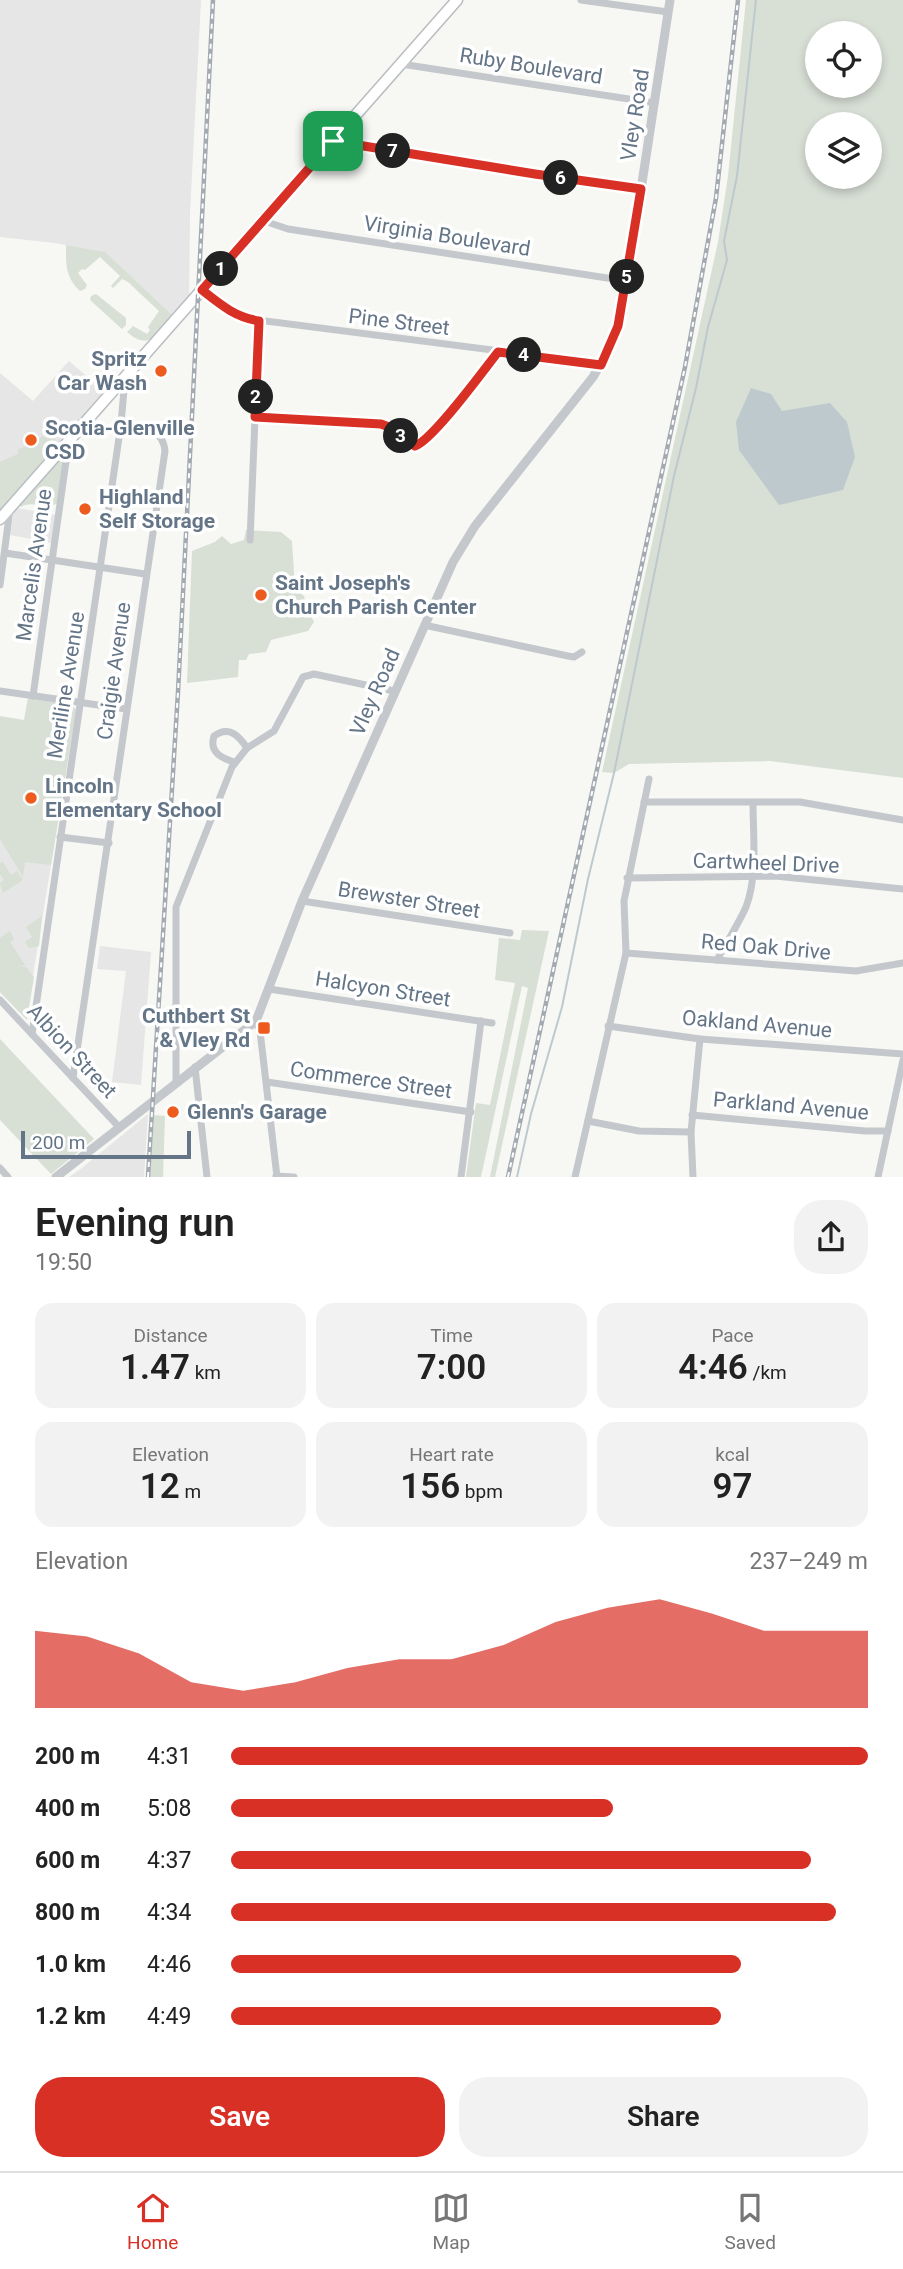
<!DOCTYPE html>
<html lang="en">
<head>
<meta charset="utf-8">
<style>
  :root { --surface:#fff; --page:#f2f2f2; --text:#222; --muted:#767676; --line:#e0e0e0; --accent:#d93025 }
  body { margin:0; font-family:Roboto,sans-serif; background:var(--page); color:var(--text); height:100vh; display:flex; flex-direction:column; font-size:26px; white-space:nowrap }
  * { box-sizing:border-box; margin:0 }
  p { font-size:23px; color:var(--muted) }
  .icon { flex:none; width:38px; height:38px; fill:none; stroke:currentColor; stroke-width:2; stroke-linecap:round; stroke-linejoin:round }
  .map { position:relative; height:1177px; overflow:hidden }
  .side { display:flex; flex-direction:column; background:var(--surface); flex:1 }
  .side>* { flex:none }
  .tools { position:absolute; left:805px; top:21px; display:grid; gap:14px }
  .tools a { display:grid; place-items:center; width:77px; height:77px; border-radius:50%; background:var(--surface); box-shadow:0 4px 10px #0003; font-size:35px }
  .scale { position:absolute; left:21px; bottom:18px; width:170px; box-sizing:border-box; padding-left:7px; border:4px solid #647587; border-top:0; font-size:19px; line-height:24px; white-space:nowrap; color:#647587; -webkit-text-stroke:5px #fff; paint-order:stroke }
  .pin { position:absolute; display:grid; place-items:center; width:60px; height:60px; color:#fff; margin:-30px; border-radius:14px; box-shadow:0 4px 10px #0006 }
  .km { position:absolute; width:35px; height:35px; margin:-18px; border-radius:50%; background:#222; color:#fff; font-size:19px; line-height:35px; text-align:center }
  .round { display:grid; place-items:center; flex:none; width:74px; height:74px; border-radius:28px; background:var(--page) }
  .summary { display:flex; align-items:center; justify-content:space-between; height:119px; padding:0 35px }
  h1 { font-size:38px; font-weight:600; line-height:52px }
  .metrics { display:grid; grid-template-columns:repeat(3,1fr); gap:10px; height:119px; padding:7px 35px }
  .metrics div { display:grid; align-content:center; border-radius:18px; background:var(--page); text-align:center }
  .metrics b { font-size:35px; font-weight:600 }
  .metrics small { font-size:19px; font-weight:400 }
  .metrics p { font-size:19px }
  .chart { height:196px; padding:14px 35px }
  .chart p { display:flex; justify-content:space-between }
  .chart svg { width:100%; height:126px; margin-top:7px; fill:var(--accent); opacity:.7 }
  .action { display:flex; gap:14px; margin-top:auto; padding:14px 35px }
  .action a { flex:1; height:80px; border-radius:28px; background:var(--accent); color:#fff; font-size:28px; font-weight:600; line-height:80px; text-align:center }
  .action a+a { background:var(--page); color:var(--text) }
  ul { padding:0 35px; list-style:none; font-size:23px }
  li { display:grid; grid-template-columns:112px 84px 1fr; align-items:center; height:52px }
  li i { height:18px; border-radius:9px; background:var(--accent) }
  .menu { display:flex; justify-content:space-around; align-items:center; height:98px; border-top:2px solid var(--line); background:var(--surface); font-size:19px; color:var(--muted) }
  .menu a { display:grid; justify-items:center; gap:4px }
  .menu .current { color:var(--accent) }
  .map>svg:first-child { display:block }
</style>
</head>
<body>
<div class="map">
<svg width="903" height="1177" viewBox="0 0 903 1177">
  <rect width="100%" height="100%" fill="#f7f7f4"/>
  <g fill="#e5e6e5">
    <polygon points="0,0 201,0 190,213 189,301 173,316 104,252 55,243 0,237"/>
    <polygon points="69,361 104,391 0,511 0,373 33,401"/>
    <polygon points="18,508 56,515 52,543 10,535 14,511"/>
    <polygon points="72,705 76,710 26,1019 0,992 0,728"/>
    <polygon points="100,946 151,952 141,1085 112,1082 126,971 97,969"/>
    <polygon points="148,1114 144,1177 69,1177 82,1168"/>
  </g>
  <g fill="#d8dfd5" fill-rule="evenodd">
    <path d="M746,0H903V778L770,761L629,764L614,773L602,772L718,242L728,176ZM817,33H870V86H817ZM817,124H870V177H817Z"/>
    <path d="M66,245L105,252L173,316C157,333 150,352 127,332L133,326L147,334L150,330L148,327L159,311L128,282L122,279L113,288L111,286L120,276L100,257L85,270L82,269L78,273L87,285L85,289L80,291C65,277 66,264 66,245Z"/>
    <polygon points="96,294 126,318 126,325 122,329 90,300 91,296"/>
    <polygon points="44,435 52,435 55,438 55,447 0,511 0,462 18,454 18,449 28,446"/>
    <path d="M61,458H64L58,503C46,510 32,500 21,507L19,505Z"/>
    <polygon points="246,530 281,532 292,541 295,589 304,596 307,609 314,622 308,631 271,640 266,652 249,654 246,660 239,660 238,677 187,683 192,551 215,542 222,536 231,544 244,540"/>
    <polygon points="28,698 72,705 76,710 51,865 25,862 23,877 0,839 0,716 24,720"/>
    <polygon points="3,862 11,875 17,871 23,880 3,893 0,883 4,880 0,874 0,863"/>
    <polygon points="42,916 39,946 29,948 25,942 32,937 26,927"/>
    <polygon points="522,930 549,931 495,1177 490,1177 528,988 522,986 481,1177 466,1177 476,1103 490,1105 515,983 495,980 499,938 520,940"/>
    <polygon points="10,931 14,939 10,942 25,965 18,966 26,967 34,977 27,1020 0,992 0,938"/>
    <polygon points="0,1039 94,1139 51,1174 0,1120"/>
    <polygon points="154,1115 165,1116 163,1177 150,1177"/>
  </g>
  <polygon fill="#bec9ce" points="751,388 771,394 782,411 830,403 847,422 855,457 843,490 779,505 739,450 736,422"/>
  <g fill="none" stroke-linecap="round" stroke-linejoin="round">
    <polyline stroke="#bec9ce" stroke-width="2" points="517,1177 531,1114 562,1007 588,879 614,773 674,476 696,388 708,327 727,260 724,241 737,176 756,0"/>
    <defs>
      <polyline id="secondary" points="0,519 457,0"/>
    </defs>
    <use href="#secondary" stroke="#b8bdc2" stroke-width="13"/>
    <g stroke="#c4c8cc" stroke-width="7">
      <polyline points="581,0 668,12"/>
      <polyline points="401,64 655,103"/>
      <polyline points="333,141 535,174 641,189"/>
      <polyline points="264,221 288,229 627,281"/>
      <polyline points="202,290 227,310 242,318 601,364"/>
      <path d="M255,417L381,424L389,427L415,446C434,440 483,371 498,352"/>
      <polyline points="250,540 259,321"/>
      <polyline points="5,553 145,574"/>
      <polyline points="0,585 10,509"/>
      <polyline points="424,625 568,656 574,657 582,652"/>
      <polyline points="0,691 126,709"/>
      <polyline points="33,696 69,440"/>
      <path d="M234,762C221,758 209,752 214,736C229,725 239,736 247,748"/>
      <polyline points="644,802 800,802 903,820"/>
      <polyline points="60,837 109,843"/>
      <polyline points="627,878 775,876 903,889"/>
      <polyline points="302,901 510,933"/>
      <polyline points="626,953 856,971 903,963"/>
      <path d="M717,960C726,943 738,925 746,907C758,876 753,835 753,803"/>
      <polyline points="269,989 492,1023"/>
      <polyline points="0,1000 119,1127"/>
      <polyline points="256,1021 260,1031 277,1177"/>
      <polyline points="608,1026 700,1039 903,1054"/>
      <polyline points="32,1034 121,424 124,390 122,382"/>
      <polyline points="195,1067 207,1177"/>
      <path d="M73,1078L165,451C163,427 141,427 121,424"/>
      <polyline points="176,1082 176,907 232,767 247,748 274,731 303,677 314,674 394,691"/>
      <polyline points="267,1082 471,1112"/>
      <polyline points="692,1115 865,1131 888,1131"/>
      <polyline points="588,1121 639,1131 691,1132"/>
      <polyline points="0,1168 8,1177"/>
      <polyline points="276,1176 294,1177"/>
      <polyline points="461,1177 481,1021"/>
      <polyline points="575,1177 626,953 624,901 649,779"/>
      <polyline points="693,1177 691,1132 700,1039"/>
      <polyline points="878,1177 903,1060"/>
    </g>
    <polyline stroke="#c4c8cc" stroke-width="9" points="56,1177 256,1021 302,901 453,562 475,526 593,377 611,346 619,326 627,281 670,0"/>
    <use href="#secondary" stroke="#fff" stroke-width="10"/>
    <defs>
      <g id="rail">
        <polyline points="148,1177 178,692 213,0"/>
        <polyline points="508,1177 685,367 716,198 738,0"/>
      </g>
    </defs>
    <use href="#rail" stroke="#a4aab1" stroke-width="4.5"/>
    <use href="#rail" stroke="#fff" stroke-width="2" stroke-dasharray="5" stroke-linecap="butt"/>
  </g>
  <g fill="none" stroke-linecap="round" stroke-linejoin="round">
    <defs>
      <path id="route" d="M333,141L535,174L641,189L618,326L601,365L498,352C483,371 433,440 415,446L389,427L381,424L255,417L259,321C235,317 221,305 202,290Z"/>
    </defs>
    <use href="#route" stroke="#fff" stroke-width="14"/>
    <use href="#route" stroke="#d93025" stroke-width="9"/>
  </g>
  <g fill="#ed5b1e" stroke="#fff" stroke-width="2.5">
    <circle cx="161" cy="371" r="7"/>
    <circle cx="31" cy="440" r="7"/>
    <circle cx="85" cy="509" r="7"/>
    <circle cx="261" cy="595" r="7"/>
    <circle cx="31" cy="798" r="7"/>
    <rect x="257" y="1021" width="14" height="14" rx="3.5"/>
    <circle cx="173" cy="1112" r="7"/>
  </g>
  <g text-anchor="middle" stroke-width="7" stroke-linejoin="round" paint-order="stroke">
    <g font-size="21" fill="#647587" stroke="#fff">
      <text transform="translate(531 66) rotate(9)" y="7">Ruby Boulevard</text>
      <text transform="translate(635 115) rotate(-81)" y="7">Vley Road</text>
      <text transform="translate(447 236) rotate(9)" y="7">Virginia Boulevard</text>
      <text transform="translate(399 322) rotate(7)" y="7">Pine Street</text>
      <text transform="translate(34 565) rotate(-82)" y="7">Marcelis Avenue</text>
      <text transform="translate(114 671) rotate(-82)" y="7">Craigie Avenue</text>
      <text transform="translate(66 685) rotate(-81)" y="7">Meriline Avenue</text>
      <text transform="translate(375 692) rotate(-66)" y="7">Vley Road</text>
      <text transform="translate(766 863) rotate(2)" y="7">Cartwheel Drive</text>
      <text transform="translate(409 900) rotate(9)" y="7">Brewster Street</text>
      <text transform="translate(766 947) rotate(5)" y="7">Red Oak Drive</text>
      <text transform="translate(383 989) rotate(9)" y="7">Halcyon Street</text>
      <text transform="translate(757 1024) rotate(5)" y="7">Oakland Avenue</text>
      <text transform="translate(72 1051) rotate(47)" y="7">Albion Street</text>
      <text transform="translate(371 1080) rotate(8)" y="7">Commerce Street</text>
      <text transform="translate(791 1106) rotate(5)" y="7">Parkland Avenue</text>
    </g>
    <g font-size="21" font-weight="bold" fill="#647587" stroke="#fff" text-anchor="start">
      <text x="147" y="366" text-anchor="end">Spritz<tspan x="147" dy="24">Car Wash</tspan></text>
      <text x="45" y="435">Scotia-Glenville<tspan x="45" dy="24">CSD</tspan></text>
      <text x="99" y="504">Highland<tspan x="99" dy="24">Self Storage</tspan></text>
      <text x="275" y="590">Saint Joseph's<tspan x="275" dy="24">Church Parish Center</tspan></text>
      <text x="45" y="793">Lincoln<tspan x="45" dy="24">Elementary School</tspan></text>
      <text x="250" y="1023" text-anchor="end">Cuthbert St<tspan x="250" dy="24">&amp; Vley Rd</tspan></text>
      <text x="187" y="1119">Glenn's Garage</text>
    </g>
  </g>
</svg>
<div class="tools">
<a><svg class="icon" aria-label="locate" viewBox="0 0 24 24"><circle cx="12" cy="12" r="6"/><path d="M12 2v4M12 18v4M2 12h4M18 12h4"/></svg></a>
<a><svg class="icon" aria-label="layers" viewBox="0 0 24 24"><path d="M12 4l9 5-9 5-9-5zM3 14l9 5 9-5"/></svg></a>
</div>
<div class="scale">200 m</div>
<div class="pin" style="left:333px;top:141px;background:#1e9e55"><svg class="icon" aria-label="arrive" viewBox="0 0 24 24"><path d="M6 21V4h12l-3 4 3 4H6"/></svg></div>
<b class="km" style="left:221px;top:269px">1</b>
<b class="km" style="left:256px;top:397px">2</b>
<b class="km" style="left:401px;top:436px">3</b>
<b class="km" style="left:524px;top:355px">4</b>
<b class="km" style="left:627px;top:277px">5</b>
<b class="km" style="left:561px;top:178px">6</b>
<b class="km" style="left:393px;top:151px">7</b>
</div>
<section class="side">
<div class="summary"><div><h1>Evening run</h1><p>19:50</p></div><a class="round"><svg class="icon" aria-label="share" viewBox="0 0 24 24"><path d="M12 15V3M7 8l5-5 5 5M5 13v7h14v-7"/></svg></a></div>
<div class="metrics">
<div><p>Distance</p><b>1.47<small> km</small></b></div>
<div><p>Time</p><b>7:00</b></div>
<div><p>Pace</p><b>4:46<small> /km</small></b></div>
</div>
<div class="metrics">
<div><p>Elevation</p><b>12<small> m</small></b></div>
<div><p>Heart rate</p><b>156<small> bpm</small></b></div>
<div><p>kcal</p><b>97</b></div>
</div>
<div class="chart"><p><span>Elevation</span>237–249 m</p>
<svg viewBox="0 0 160 44" preserveAspectRatio="none"><path d="M0 44V17L10 19L20 25L30 35L40 38L50 35L60 30L70 27L80 27L90 22L100 14L110 9L120 6L130 11L140 17L150 17L160 17V44z"/></svg>
</div>
<ul>
<li><b>200 m</b>4:31<i style="width:100%"></i></li>
<li><b>400 m</b>5:08<i style="width:60%"></i></li>
<li><b>600 m</b>4:37<i style="width:91%"></i></li>
<li><b>800 m</b>4:34<i style="width:95%"></i></li>
<li><b>1.0 km</b>4:46<i style="width:80%"></i></li>
<li><b>1.2 km</b>4:49<i style="width:77%"></i></li>
</ul>
<div class="action"><a>Save</a><a>Share</a></div>
</section>
<nav class="menu">
<a class="current"><svg class="icon" aria-label="home" viewBox="0 0 24 24"><path d="M3 11l9-7 9 7M6 9v11h12V9"/></svg>Home</a>
<a><svg class="icon" aria-label="map" viewBox="0 0 24 24"><path d="M3 6l6-2 6 2 6-2v14l-6 2-6-2-6 2zM9 4v14M15 6v14"/></svg>Map</a>
<a><svg class="icon" aria-label="saved" viewBox="0 0 24 24"><path d="M7 4h10v16l-5-4-5 4z"/></svg>Saved</a>
</nav>
</body>
</html>
